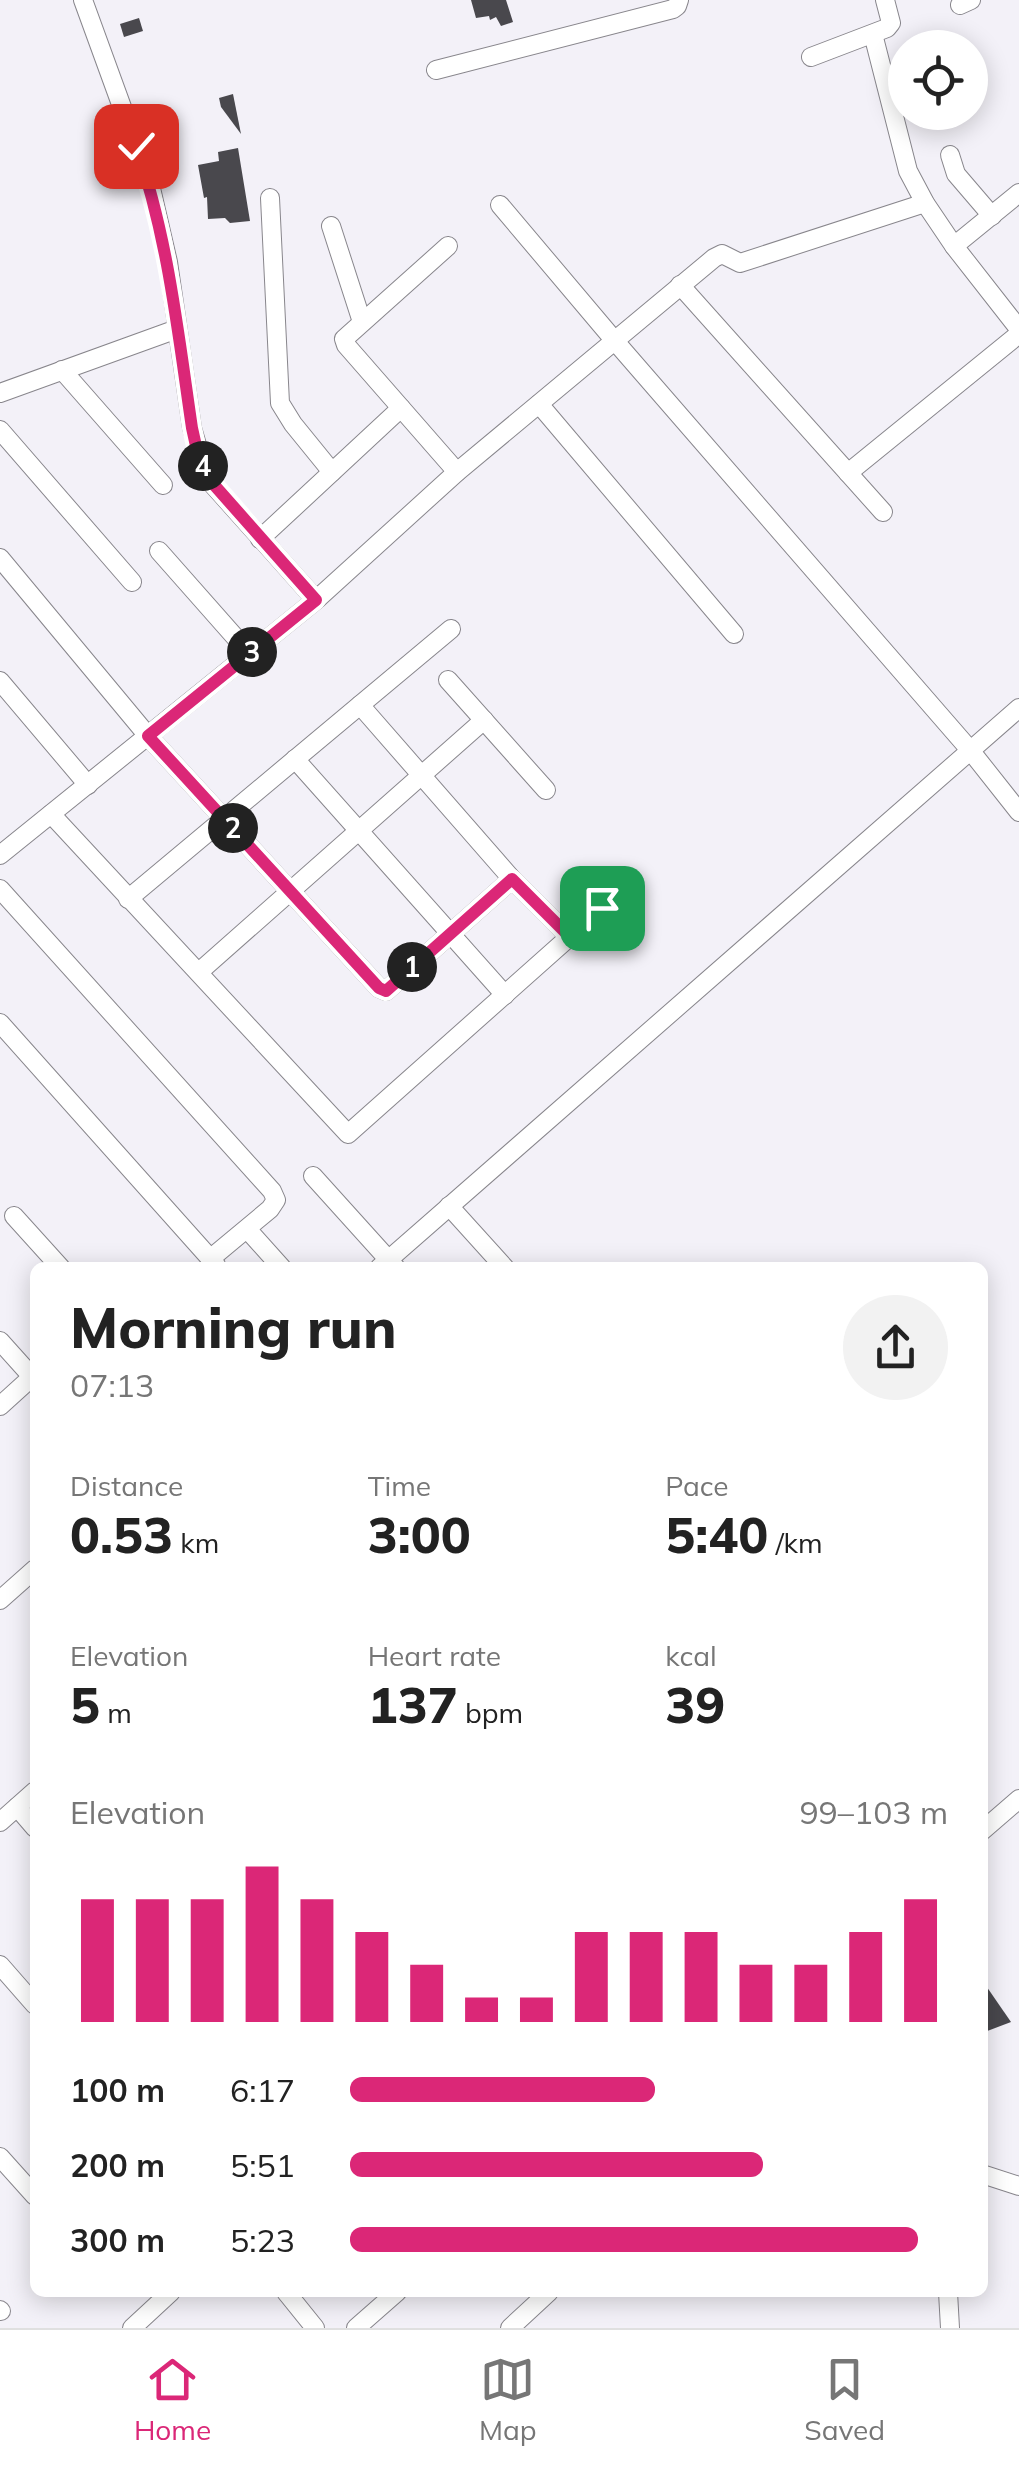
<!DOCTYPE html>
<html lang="en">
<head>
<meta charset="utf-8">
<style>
  :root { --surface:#fff; --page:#f2f2f2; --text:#222; --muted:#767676; --line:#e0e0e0; --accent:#db2777 }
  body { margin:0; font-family:Mulish,sans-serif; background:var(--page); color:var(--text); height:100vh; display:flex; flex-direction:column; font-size:38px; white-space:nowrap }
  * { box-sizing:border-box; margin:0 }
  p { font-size:32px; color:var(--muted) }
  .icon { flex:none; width:55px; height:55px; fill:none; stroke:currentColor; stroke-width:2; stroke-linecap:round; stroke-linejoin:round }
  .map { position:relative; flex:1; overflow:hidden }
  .sheet { position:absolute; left:30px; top:1262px; width:958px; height:1035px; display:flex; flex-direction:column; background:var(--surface); border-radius:15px; box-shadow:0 5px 25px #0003 }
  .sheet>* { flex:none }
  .fabs { position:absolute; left:888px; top:30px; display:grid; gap:20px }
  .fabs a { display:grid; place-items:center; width:100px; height:100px; border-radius:50%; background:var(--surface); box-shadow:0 5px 25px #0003; font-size:50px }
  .pin { position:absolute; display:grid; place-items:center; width:85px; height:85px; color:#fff; margin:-42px; border-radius:20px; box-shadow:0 5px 15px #0006 }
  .km { position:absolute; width:50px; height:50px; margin:-25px; border-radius:50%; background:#222; color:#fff; font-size:28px; line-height:50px; text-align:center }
  .round { display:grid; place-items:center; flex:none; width:105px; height:105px; border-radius:52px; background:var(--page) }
  .headline { display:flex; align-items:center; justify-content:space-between; height:170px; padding:0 40px }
  h1 { font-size:55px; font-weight:800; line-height:75px }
  .stats { display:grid; grid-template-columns:repeat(3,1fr); gap:15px; height:170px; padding:10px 40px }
  .stats div { display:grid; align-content:center }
  .stats b { font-size:50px; font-weight:800 }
  .stats small { font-size:28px; font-weight:400 }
  .stats p { font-size:28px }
  .chart { height:280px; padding:20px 40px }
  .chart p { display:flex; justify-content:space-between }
  .chart svg { width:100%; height:180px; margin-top:10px; stroke:var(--accent); stroke-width:6 }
  ul { padding:0 40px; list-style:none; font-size:32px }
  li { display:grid; grid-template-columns:160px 120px 1fr; align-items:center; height:75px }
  li i { height:25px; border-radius:12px; background:var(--accent) }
  .dock { display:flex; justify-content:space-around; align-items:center; height:140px; border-top:2px solid var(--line); background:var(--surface); font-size:28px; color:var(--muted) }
  .dock a { display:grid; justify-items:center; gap:5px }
  .dock .on { color:var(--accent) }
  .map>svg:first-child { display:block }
</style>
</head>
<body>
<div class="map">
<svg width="1019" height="2328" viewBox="0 0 1019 2328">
  <rect width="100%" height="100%" fill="#f3f1f8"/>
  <g fill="#49484d">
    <polygon points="471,0 506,0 513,22 501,26 496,17 490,20 489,16 476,18"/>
    <polygon points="139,18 143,31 124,37 120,24"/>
    <polygon points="233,94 241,134 221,107 219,98"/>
    <polygon points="238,148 250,221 230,223 225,218 208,219 207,197 204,198 198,165 219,161 218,152"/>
    <polygon points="982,1980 1011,2022 982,2033"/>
  </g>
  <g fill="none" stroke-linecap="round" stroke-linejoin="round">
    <defs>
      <g id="minor">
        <polyline points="83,0 150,184 168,262 192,428 207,478 316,600"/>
        <polyline points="960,5 971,0"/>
        <polyline points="873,34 908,171 925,203 954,246 1019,329"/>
        <polyline points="811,57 887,28 891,23 885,0"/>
        <polyline points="436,70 673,9 677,6 679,0"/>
        <polyline points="950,155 956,174 992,216"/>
        <polyline points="270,198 280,403 293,424 332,472"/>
        <polyline points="500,205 614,340 970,750 1019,812"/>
        <polyline points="331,226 362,322"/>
        <polyline points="448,246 344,339 346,345 457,472"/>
        <polyline points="954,246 1019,193"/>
        <polyline points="680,285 883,512"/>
        <polyline points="62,370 163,485"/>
        <polyline points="0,393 177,329"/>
        <polyline points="539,404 734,634"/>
        <polyline points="0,430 132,582"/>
        <polyline points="848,473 1019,334"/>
        <polyline points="260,539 401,408"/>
        <polyline points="159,551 250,654"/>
        <polyline points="0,558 148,736 379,988 386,991 512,879"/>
        <polyline points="448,680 546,790"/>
        <polyline points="0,681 88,785"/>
        <polyline points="360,705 512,879 570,937"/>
        <polyline points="295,759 505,995"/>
        <polyline points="51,814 348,1134 602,908"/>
        <polyline points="0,855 316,600 457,472 714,258 722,254 740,263 925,203"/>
        <polyline points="0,889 272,1191 276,1200 270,1209 210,1259"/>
        <polyline points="128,899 451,629"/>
        <polyline points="199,972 484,720"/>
        <polyline points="0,1023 216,1265"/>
        <polyline points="313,1176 396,1268"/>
        <polyline points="449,1206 505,1268"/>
        <polyline points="14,1216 61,1268"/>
        <polyline points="247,1229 282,1268"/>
        <polyline points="379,1268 1019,708"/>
        <polyline points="0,1341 35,1380"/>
        <polyline points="0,1406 32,1377"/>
        <polyline points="0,1600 35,1569"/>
        <polyline points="17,1807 35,1828"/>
        <polyline points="0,1822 35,1791"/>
        <polyline points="982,1831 1019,1799"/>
        <polyline points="0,1965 35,2005"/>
        <polyline points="0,2157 35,2196"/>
        <polyline points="982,2174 1019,2186"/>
        <polyline points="286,2292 315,2328"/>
        <polyline points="948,2292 950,2328"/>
        <polyline points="0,2310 1,2311"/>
        <polyline points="132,2328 171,2292"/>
        <polyline points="356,2328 397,2292"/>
        <polyline points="510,2328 549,2292"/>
      </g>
    </defs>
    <use href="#minor" stroke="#88868c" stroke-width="20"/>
    <use href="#minor" stroke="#fff" stroke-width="18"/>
  </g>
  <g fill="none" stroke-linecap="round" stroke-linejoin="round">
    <defs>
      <path id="route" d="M136,146C168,237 178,333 192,428L198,455L208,478L316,600L148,736L379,988L386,991L512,879L570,937L602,908"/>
    </defs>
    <use href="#route" stroke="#fff" stroke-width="20"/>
    <use href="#route" stroke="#db2777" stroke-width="12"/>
  </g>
</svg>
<div class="fabs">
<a><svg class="icon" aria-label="locate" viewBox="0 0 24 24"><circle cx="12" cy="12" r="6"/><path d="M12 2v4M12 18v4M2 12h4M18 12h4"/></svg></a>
</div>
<div class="pin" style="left:602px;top:908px;background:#1e9e55"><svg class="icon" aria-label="arrive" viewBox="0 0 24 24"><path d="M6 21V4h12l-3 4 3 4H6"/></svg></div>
<div class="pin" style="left:136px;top:146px;background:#d93025"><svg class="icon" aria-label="check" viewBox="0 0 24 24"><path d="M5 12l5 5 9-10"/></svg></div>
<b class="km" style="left:412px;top:967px">1</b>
<b class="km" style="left:233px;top:828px">2</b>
<b class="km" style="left:252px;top:652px">3</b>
<b class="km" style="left:203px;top:466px">4</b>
<section class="sheet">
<div class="headline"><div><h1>Morning run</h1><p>07:13</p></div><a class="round"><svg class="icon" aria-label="share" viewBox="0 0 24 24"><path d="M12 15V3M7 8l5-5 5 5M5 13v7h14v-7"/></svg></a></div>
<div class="stats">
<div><p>Distance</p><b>0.53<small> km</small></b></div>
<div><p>Time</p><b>3:00</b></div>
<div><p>Pace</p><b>5:40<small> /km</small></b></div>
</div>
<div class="stats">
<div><p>Elevation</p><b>5<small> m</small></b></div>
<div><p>Heart rate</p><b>137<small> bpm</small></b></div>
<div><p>kcal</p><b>39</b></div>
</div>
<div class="chart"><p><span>Elevation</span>99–103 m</p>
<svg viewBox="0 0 160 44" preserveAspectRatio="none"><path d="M5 44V14M15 44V14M25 44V14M35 44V6M45 44V14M55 44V22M65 44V30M75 44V38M85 44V38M95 44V22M105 44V22M115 44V22M125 44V30M135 44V30M145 44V22M155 44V14"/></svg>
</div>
<ul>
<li><b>100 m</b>6:17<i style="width:51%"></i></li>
<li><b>200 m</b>5:51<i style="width:69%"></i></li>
<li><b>300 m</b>5:23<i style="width:95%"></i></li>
</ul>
</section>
</div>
<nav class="dock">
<a class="on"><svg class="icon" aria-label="home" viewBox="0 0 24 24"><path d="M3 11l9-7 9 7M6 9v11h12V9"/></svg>Home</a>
<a><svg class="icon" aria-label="map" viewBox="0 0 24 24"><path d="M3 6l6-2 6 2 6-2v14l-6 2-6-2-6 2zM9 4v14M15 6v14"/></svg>Map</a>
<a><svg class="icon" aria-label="saved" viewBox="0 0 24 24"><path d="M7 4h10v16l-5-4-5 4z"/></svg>Saved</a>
</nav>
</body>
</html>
